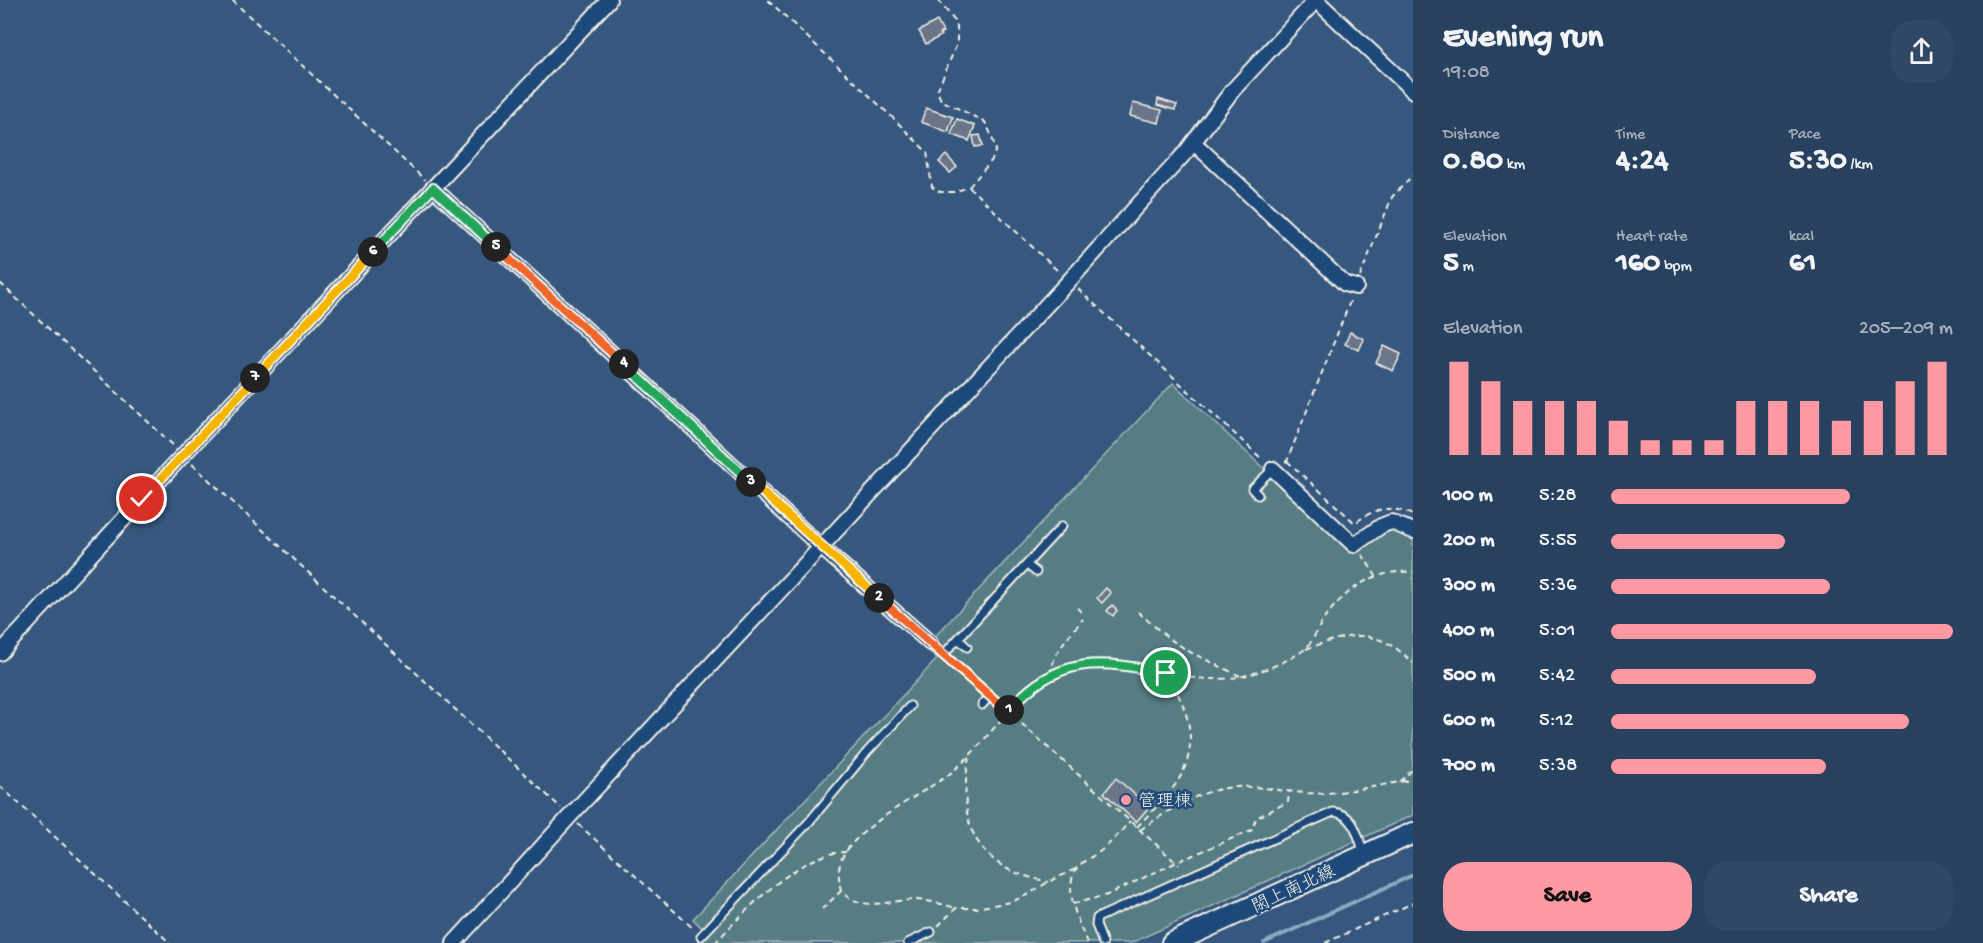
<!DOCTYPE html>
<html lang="en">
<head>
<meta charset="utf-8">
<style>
  :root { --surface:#28415e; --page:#304864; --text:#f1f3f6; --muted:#a5afbc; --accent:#ff9aa2 }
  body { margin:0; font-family:"Gochi Hand","Klee One",sans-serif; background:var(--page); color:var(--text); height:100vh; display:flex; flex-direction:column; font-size:22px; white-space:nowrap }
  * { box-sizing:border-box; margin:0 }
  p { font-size:20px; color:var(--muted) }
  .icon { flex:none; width:33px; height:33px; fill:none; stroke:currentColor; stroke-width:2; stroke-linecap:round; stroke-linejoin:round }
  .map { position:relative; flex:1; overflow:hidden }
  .panel { display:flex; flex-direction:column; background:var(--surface); width:570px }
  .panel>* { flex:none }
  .pin { position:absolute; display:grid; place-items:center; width:51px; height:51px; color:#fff; margin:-26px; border:3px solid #fff; border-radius:50%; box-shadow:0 2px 6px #0007 }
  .km { position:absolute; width:30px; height:30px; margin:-15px; border-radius:50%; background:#222; color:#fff; font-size:16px; line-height:30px; text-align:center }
  .round { display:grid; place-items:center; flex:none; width:63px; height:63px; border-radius:24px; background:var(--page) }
  .overview { display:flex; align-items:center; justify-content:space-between; height:102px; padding:0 30px }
  h1 { font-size:33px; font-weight:700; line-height:45px }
  .stats { display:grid; grid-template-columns:repeat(3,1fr); gap:9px; height:102px; padding:6px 30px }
  .stats div { display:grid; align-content:center }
  .stats b { font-size:30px; font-weight:700 }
  .stats small { font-size:16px; font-weight:400 }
  .stats p { font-size:16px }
  .chart { height:168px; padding:12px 30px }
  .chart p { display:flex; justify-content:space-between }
  .chart svg { width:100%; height:108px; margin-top:6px; stroke:var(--accent); stroke-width:6 }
  .button { display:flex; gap:12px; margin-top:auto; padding:12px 30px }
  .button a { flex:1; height:69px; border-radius:24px; background:var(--accent); color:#111; font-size:24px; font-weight:700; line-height:69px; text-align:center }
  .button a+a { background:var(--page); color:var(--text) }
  ul { padding:0 30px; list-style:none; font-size:20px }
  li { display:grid; grid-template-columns:96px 72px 1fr; align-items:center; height:45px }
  li i { height:15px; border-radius:8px; background:var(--accent) }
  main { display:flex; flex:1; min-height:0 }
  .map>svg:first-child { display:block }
</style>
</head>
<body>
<main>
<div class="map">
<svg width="1413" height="943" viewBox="0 0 1413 943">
  <rect width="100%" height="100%" fill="#36577e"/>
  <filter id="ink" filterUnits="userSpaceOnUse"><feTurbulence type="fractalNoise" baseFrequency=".0167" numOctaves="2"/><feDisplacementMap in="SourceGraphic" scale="12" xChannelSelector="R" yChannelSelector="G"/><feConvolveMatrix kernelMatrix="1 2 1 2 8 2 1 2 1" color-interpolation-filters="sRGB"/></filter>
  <g filter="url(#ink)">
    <polygon fill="#567d84" stroke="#a5b7b6" stroke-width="1.5" points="1173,383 1347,547 1389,528 1413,537 1413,815 1131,943 700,943 709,935 693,919 937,659 925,647"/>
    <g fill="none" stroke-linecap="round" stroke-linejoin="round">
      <polyline stroke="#8caabf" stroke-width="4" points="1264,943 1413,875"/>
    </g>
    <g fill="#6a7489" stroke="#f4f1e8" stroke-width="1.5">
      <polygon points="937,21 943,32 940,33 941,36 926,44 919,31"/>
      <polygon points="1158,99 1177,105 1175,110 1157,105"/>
      <polygon points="1133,103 1162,110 1159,123 1130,116"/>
      <polygon points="926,108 953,117 948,132 921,122"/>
      <polygon points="957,119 975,126 969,141 951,134"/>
      <polygon points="980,135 983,146 975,147 973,136"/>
      <polygon points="946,155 957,167 950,173 939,162"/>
      <polygon points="1350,332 1364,339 1359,350 1345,344"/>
      <polygon points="1384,346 1401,354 1393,371 1376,363"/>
      <polygon points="1106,588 1111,593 1102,603 1097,598"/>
      <polygon points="1112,605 1117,610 1113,616 1107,611"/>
      <polygon points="1116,778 1149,807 1136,822 1104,793"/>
    </g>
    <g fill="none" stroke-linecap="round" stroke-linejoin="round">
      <defs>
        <g id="lane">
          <polyline points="1258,495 1252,489 1273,469"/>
          <polyline points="1027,565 1036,572"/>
          <polyline points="958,639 967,647"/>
          <polyline points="930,643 1008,712"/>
          <polyline points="943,655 1062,526"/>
          <polyline points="982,705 990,696"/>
          <polyline points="701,936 809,822 868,751 910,706"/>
          <polyline points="908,943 931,932"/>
          <path d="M1103,943L1096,925L1097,918L1333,812C1355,814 1357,835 1364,853"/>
        </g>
        <g id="street">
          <polyline points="609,0 433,188 821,547 930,643"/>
          <polyline points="1317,1 1413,91"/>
          <polyline points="1194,143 1345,284 1356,287"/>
          <polyline points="1273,469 1354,545 1381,526 1391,522 1413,531"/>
          <polyline points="0,653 183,455 433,188"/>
          <polyline points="454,943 570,816 1069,281 1186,152 1232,91 1316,0"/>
        </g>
        <polyline id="secondary" points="1172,943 1413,833"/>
      </defs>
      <use href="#lane" stroke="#f4f1e8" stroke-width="11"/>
      <use href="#street" stroke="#f4f1e8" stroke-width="18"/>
      <use href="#secondary" stroke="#f4f1e8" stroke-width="24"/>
      <g stroke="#f4f1e8" stroke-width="2" stroke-dasharray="6 4.5" stroke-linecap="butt">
        <polyline points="232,0 425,180"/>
        <polyline points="768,0 893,118 927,152 932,187 940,192 954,192 969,187 1060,273"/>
        <polyline points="938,0 957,24 957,44 937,91 941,100 985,122 990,132 996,149 992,160 969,187"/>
        <polyline points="1360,277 1392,197 1413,175"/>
        <polyline points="0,283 175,447"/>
        <polyline points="1078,289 1263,460"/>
        <path d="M1287,461L1355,523C1377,507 1388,505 1413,515"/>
        <polyline points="1285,462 1287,461 1351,299"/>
        <polyline points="192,464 561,808"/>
        <polyline points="1362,554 1376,576"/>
        <polyline points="1077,608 1084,614"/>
        <polyline points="1138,612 1167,637 1190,652 1240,676"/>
        <path d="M1306,649C1351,633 1376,626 1413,663"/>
        <path d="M1051,675C1052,652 1069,636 1083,619"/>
        <path d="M1014,705C1094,618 1162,699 1251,674C1266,670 1293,659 1305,649C1312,643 1317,630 1322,622C1344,590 1373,569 1413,572"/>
        <polyline points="1014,717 1179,865"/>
        <path d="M969,757C962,799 962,841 1004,867C1017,875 1034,878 1048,882"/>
        <polyline points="1400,782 1413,769"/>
        <polyline points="0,786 170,943"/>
        <polyline points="578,824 694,929"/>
        <path d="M1137,827C1150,813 1164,800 1175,785C1202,747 1189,709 1166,673"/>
        <path d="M1140,830C1177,805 1207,784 1253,787C1278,789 1302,795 1327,793C1356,791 1384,784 1413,780"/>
        <path d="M841,891C839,881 838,873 840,864C848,831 922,794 948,775C969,759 985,738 1002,719"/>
        <polyline points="1073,904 1107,895 1177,862 1252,830 1256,818 1288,802 1289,792"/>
        <path d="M822,909L841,891C864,913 886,900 914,900C928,900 942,904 956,908"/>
        <polyline points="938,926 956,908 976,908 1011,902 1029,894 1048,882 1075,869"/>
        <path d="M715,943C745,911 800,851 847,852"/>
        <path d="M1087,943C1079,923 1064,892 1075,871C1080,861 1096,856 1104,848C1114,840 1122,830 1130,821"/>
        <polyline points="1325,943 1413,903"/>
      </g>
      <use href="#lane" stroke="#1f4a7a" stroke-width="7"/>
      <use href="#street" stroke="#1f4a7a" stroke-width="14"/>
      <use href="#secondary" stroke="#1f4a7a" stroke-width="20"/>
    </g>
  </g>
  <g fill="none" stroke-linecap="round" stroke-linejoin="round" filter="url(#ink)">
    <defs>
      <path id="split-1" d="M1009,710C1057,654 1101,660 1166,673"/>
      <polyline id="split-2" points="879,598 1008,712 1009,710"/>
      <polyline id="split-3" points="751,482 879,598"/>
      <polyline id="split-4" points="624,364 751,482"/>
      <polyline id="split-5" points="496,247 624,364"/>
      <polyline id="split-6" points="373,252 433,188 496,247"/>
      <polyline id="split-7" points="255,378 373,252"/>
      <polyline id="split-8" points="142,499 255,378"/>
    </defs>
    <use href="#split-1" stroke="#fff" stroke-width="12"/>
    <use href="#split-2" stroke="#fff" stroke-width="12"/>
    <use href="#split-3" stroke="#fff" stroke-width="12"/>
    <use href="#split-4" stroke="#fff" stroke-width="12"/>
    <use href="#split-5" stroke="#fff" stroke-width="12"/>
    <use href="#split-6" stroke="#fff" stroke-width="12"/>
    <use href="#split-7" stroke="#fff" stroke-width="12"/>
    <use href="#split-8" stroke="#fff" stroke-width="12"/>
    <use href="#split-1" stroke="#22a559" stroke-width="8"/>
    <use href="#split-2" stroke="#f0652b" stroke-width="8"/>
    <use href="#split-3" stroke="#f5b400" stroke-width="8"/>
    <use href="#split-4" stroke="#22a559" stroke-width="8"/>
    <use href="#split-5" stroke="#f0652b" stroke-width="8"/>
    <use href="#split-6" stroke="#22a559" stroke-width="8"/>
    <use href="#split-7" stroke="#f5b400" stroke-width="8"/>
    <use href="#split-8" stroke="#f5b400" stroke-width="8"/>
  </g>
  <circle fill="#ff9aa2" stroke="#1f4a7a" stroke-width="2" cx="1126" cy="800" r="6"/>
  <g text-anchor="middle" stroke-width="5" stroke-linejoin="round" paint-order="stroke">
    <g font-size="18" fill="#f4f1e8" stroke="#1f4a7a" text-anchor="start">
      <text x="1138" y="806">管理棟</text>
    </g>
    <g font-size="18" fill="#f4f1e8" stroke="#1f4a7a">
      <text transform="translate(1293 888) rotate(-25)" y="6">閖上南北線</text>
    </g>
  </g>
</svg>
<div class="pin" style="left:1166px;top:673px;background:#1e9e55"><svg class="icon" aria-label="arrive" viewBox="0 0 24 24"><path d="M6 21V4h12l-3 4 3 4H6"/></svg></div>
<div class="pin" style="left:142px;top:499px;background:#d93025"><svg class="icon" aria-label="check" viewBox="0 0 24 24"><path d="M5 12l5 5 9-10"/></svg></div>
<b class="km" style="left:1009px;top:710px">1</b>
<b class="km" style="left:879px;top:598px">2</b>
<b class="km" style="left:751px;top:482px">3</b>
<b class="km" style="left:624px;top:364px">4</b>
<b class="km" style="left:496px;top:247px">5</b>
<b class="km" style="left:373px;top:252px">6</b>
<b class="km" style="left:255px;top:378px">7</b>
</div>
<section class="panel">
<div class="overview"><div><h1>Evening run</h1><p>19:08</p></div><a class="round"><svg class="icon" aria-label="share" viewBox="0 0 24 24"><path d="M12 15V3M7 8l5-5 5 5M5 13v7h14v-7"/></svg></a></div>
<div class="stats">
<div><p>Distance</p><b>0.80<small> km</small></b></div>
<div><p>Time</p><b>4:24</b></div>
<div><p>Pace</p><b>5:30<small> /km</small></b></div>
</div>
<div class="stats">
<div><p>Elevation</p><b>5<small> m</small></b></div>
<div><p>Heart rate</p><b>160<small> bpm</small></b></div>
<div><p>kcal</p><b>61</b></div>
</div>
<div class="chart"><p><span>Elevation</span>205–209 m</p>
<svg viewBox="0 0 160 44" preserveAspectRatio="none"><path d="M5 44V6M15 44V14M25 44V22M35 44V22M45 44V22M55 44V30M65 44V38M75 44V38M85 44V38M95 44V22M105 44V22M115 44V22M125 44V30M135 44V22M145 44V14M155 44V6"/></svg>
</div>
<ul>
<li><b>100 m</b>5:28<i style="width:70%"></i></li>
<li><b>200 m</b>5:55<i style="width:51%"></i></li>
<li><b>300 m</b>5:36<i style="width:64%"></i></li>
<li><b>400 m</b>5:01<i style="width:100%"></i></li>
<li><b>500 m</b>5:42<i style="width:60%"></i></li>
<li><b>600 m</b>5:12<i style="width:87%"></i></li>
<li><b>700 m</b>5:38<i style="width:63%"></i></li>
</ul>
<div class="button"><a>Save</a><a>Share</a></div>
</section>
</main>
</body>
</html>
